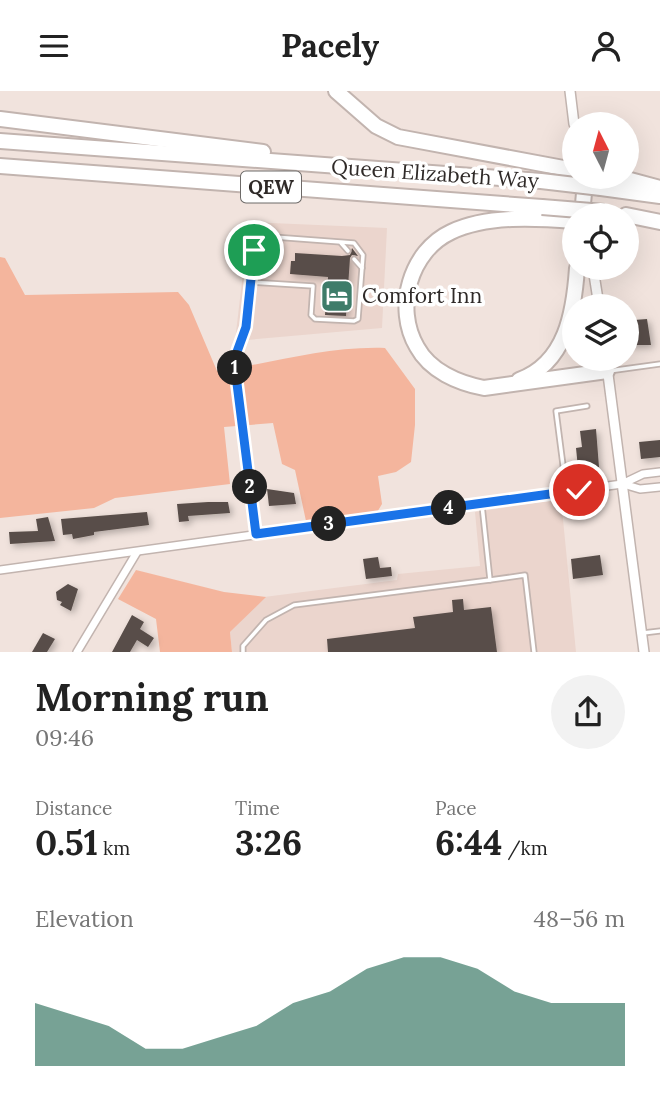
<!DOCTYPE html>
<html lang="en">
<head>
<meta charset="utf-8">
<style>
  :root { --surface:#fff; --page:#f2f2f2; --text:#222; --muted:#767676; --accent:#3e7c69 }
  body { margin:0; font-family:Lora,serif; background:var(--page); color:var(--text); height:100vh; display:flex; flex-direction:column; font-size:26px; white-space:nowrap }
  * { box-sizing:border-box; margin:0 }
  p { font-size:23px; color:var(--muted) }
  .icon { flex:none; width:38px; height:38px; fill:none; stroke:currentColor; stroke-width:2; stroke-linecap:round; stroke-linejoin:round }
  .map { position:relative; height:561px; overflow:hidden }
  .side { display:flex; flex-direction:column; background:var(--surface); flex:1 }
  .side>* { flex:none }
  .needle { width:46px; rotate:354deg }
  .fabs { position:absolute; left:562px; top:21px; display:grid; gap:14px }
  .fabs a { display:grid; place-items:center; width:77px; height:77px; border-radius:50%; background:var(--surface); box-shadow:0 7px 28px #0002; font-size:35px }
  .pin { position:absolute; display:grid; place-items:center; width:60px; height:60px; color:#fff; margin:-30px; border:4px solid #fff; border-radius:50%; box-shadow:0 2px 7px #0007 }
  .km { position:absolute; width:35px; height:35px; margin:-18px; border-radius:50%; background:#222; color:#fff; font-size:19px; line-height:35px; text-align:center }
  .round { display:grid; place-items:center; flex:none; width:74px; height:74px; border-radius:37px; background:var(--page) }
  .head { display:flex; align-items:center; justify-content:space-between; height:119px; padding:0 35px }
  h1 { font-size:38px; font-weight:700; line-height:52px }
  .figures { display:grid; grid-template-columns:repeat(3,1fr); gap:10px; height:119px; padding:7px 35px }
  .figures div { display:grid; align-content:center }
  .figures b { font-size:35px; font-weight:700 }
  .figures small { font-size:19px; font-weight:400 }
  .figures p { font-size:19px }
  .chart { height:196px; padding:14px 35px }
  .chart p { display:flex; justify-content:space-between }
  .chart svg { width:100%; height:126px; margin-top:7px; fill:var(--accent); opacity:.7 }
  header { display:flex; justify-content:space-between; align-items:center; height:91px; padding:0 35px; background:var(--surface); font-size:32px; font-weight:700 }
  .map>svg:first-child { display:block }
</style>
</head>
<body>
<header><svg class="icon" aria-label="menu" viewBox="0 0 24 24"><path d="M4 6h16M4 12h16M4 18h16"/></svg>Pacely<svg class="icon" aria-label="person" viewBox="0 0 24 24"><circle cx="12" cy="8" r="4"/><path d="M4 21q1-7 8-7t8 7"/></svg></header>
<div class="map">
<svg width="660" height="561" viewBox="0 0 660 561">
  <defs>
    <filter id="shadow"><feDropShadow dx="3" dy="3" stdDeviation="3.5" flood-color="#0004"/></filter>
  </defs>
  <rect width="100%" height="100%" fill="#f1e3dd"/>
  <g fill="#ebd5cd">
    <polygon points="249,131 387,137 382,237 235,250"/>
    <polygon points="561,408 576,561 232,561 230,541 264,506 397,489 398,483 480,475 475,421"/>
  </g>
  <g fill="#f4b59d">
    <path d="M0,166L5,167L25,204L178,201L189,214L217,280C274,272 327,255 385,257L415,298V334L411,371L396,381L378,385L382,413L376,423L306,430L295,379L282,373L273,332L224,336L230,393L115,407L94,417L0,427Z"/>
    <polygon points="136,479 224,501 266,506 230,541 232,561 160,561 156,528 118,508"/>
  </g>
  <g fill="#594e49" filter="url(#shadow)">
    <polygon points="352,157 358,165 352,164 350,167 346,225 325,224 328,186 290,183 291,170 295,170 295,162 342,165 350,164"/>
    <polygon points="647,228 651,254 628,254 627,243 636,241 634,229"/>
    <polygon points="596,338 599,376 578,377 576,357 582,356 580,340"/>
    <polygon points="660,349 660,366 641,368 639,351"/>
    <polygon points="267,398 294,402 296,413 269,415"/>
    <polygon points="208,411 228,411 230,422 188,425 189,430 179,431 177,413"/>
    <polygon points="147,421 149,434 94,441 94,444 73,448 72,443 63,444 61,428"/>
    <polygon points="48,426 55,450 10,453 9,441 38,440 36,428"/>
    <polygon points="600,464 603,484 573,488 571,468"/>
    <polygon points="378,466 380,477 391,476 392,485 366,488 363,468"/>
    <polygon points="68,493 78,498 71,520 60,514 62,511 57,509 56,501"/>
    <polygon points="463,508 464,519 491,516 497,561 328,561 327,548 415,537 413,526 453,521 452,509"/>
    <polygon points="132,524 144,531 140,538 154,547 148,556 137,549 130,561 112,561"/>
    <polygon points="43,542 55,548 47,561 32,561"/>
  </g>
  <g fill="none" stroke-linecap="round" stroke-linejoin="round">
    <defs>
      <g id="service">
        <polyline points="341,152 348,160"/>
        <polyline points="354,168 362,177"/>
        <polyline points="235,267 246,236 254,159 274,146 354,152 363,164 358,228 354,230 315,228 311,224 313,195 250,191"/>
        <polyline points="609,280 660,273"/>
        <polyline points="577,381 591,380"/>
        <polyline points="579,399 577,381 564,382 556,320 587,315"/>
        <polyline points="482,414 490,489 525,484 534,561"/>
        <polyline points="643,542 660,540"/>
        <polyline points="243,561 243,555 266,529 294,514 490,489"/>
      </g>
      <g id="minor">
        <polyline points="234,269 256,443"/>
        <polyline points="623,393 640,398 660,396"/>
        <polyline points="0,479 622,393 643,383 660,381"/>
        <polyline points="77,561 137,461"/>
      </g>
      <g id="tertiary">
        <polyline points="570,0 574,33"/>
        <polyline points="593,177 599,215"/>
        <polyline points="606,268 644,561"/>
      </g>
      <g id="motorway">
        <polyline points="336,0 376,35 398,46 574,79"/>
        <polyline points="0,28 263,61"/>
        <polyline points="0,50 541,90"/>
        <polyline points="0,75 542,116"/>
        <polyline points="619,86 660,97"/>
        <polyline points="601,97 660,105"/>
        <polyline points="582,124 584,102"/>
        <polyline points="626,124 660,131"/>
        <path d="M574,130C536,127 487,124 451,141C410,160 394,217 417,256C430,280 458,292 484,297L607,280"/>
        <path d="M519,289C566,272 574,221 577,177"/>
      </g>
    </defs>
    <use href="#service" stroke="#c2b4af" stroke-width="7"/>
    <use href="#minor" stroke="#c2b4af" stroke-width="10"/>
    <use href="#tertiary" stroke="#c2b4af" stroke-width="12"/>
    <use href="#motorway" stroke="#c2b4af" stroke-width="18"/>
    <use href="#service" stroke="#fff" stroke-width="3.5"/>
    <use href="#minor" stroke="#fff" stroke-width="7"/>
    <use href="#tertiary" stroke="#fff" stroke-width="9"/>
    <use href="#motorway" stroke="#fff" stroke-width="14"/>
    <defs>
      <g id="motorway-bridge">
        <polyline points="541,90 601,97"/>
        <polyline points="542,116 604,121"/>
      </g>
    </defs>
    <use href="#motorway-bridge" stroke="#c2b4af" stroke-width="18" stroke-linecap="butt"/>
    <use href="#motorway-bridge" stroke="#fff" stroke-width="14"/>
  </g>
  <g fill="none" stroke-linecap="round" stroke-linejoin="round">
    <defs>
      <polyline id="route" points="254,159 246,236 234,269 256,443 579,399"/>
    </defs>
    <use href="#route" stroke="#fff" stroke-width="14"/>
    <use href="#route" stroke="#1a73e8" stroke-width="9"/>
  </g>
  <defs>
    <symbol id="hotel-square" viewBox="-11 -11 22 22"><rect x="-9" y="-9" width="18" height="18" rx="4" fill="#3e7c69" stroke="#fff"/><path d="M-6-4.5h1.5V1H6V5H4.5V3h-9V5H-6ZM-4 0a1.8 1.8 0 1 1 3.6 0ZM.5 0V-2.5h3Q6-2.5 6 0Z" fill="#fff"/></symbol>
  </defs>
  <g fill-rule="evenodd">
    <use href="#hotel-square" x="318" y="186" width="38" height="38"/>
  </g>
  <g text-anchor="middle" stroke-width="7" stroke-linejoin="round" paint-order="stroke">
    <rect fill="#fff" stroke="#6d6a68" stroke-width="2" x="241" y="80.5" width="60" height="31" rx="5"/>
    <g font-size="19" font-weight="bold" fill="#2f2a28">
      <text x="271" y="103">QEW</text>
    </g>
    <g font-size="21" fill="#2f2a28" stroke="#fff">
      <text transform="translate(435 83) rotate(4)" y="7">Queen Elizabeth Way</text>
    </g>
    <g font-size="21" fill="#2f2a28" stroke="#fff" text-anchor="start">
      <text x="362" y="212">Comfort Inn</text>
    </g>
  </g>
</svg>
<div class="fabs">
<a><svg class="needle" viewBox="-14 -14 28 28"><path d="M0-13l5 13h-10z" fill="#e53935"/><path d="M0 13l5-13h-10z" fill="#767676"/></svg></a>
<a><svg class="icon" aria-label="locate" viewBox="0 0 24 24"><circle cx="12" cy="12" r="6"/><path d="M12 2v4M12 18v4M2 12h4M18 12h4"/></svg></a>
<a><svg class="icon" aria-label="layers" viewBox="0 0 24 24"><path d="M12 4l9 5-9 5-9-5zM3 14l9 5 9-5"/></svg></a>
</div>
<div class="pin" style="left:254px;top:159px;background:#1e9e55"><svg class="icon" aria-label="arrive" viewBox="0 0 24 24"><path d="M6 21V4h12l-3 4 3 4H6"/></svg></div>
<div class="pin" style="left:579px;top:399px;background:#d93025"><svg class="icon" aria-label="check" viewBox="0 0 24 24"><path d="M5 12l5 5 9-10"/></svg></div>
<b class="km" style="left:235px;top:277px">1</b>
<b class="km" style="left:250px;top:396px">2</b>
<b class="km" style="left:329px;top:433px">3</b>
<b class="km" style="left:449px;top:417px">4</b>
</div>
<section class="side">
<div class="head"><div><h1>Morning run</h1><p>09:46</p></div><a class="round"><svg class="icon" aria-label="share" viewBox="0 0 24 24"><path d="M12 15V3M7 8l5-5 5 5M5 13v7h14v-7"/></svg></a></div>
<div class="figures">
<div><p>Distance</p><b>0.51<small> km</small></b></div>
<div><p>Time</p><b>3:26</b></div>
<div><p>Pace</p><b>6:44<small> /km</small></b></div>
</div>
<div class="chart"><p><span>Elevation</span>48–56 m</p>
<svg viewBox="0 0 160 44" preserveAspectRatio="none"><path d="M0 44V22L10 26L20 30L30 38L40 38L50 34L60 30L70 22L80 18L90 10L100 6L110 6L120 10L130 18L140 22L150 22L160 22V44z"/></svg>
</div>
</section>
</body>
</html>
